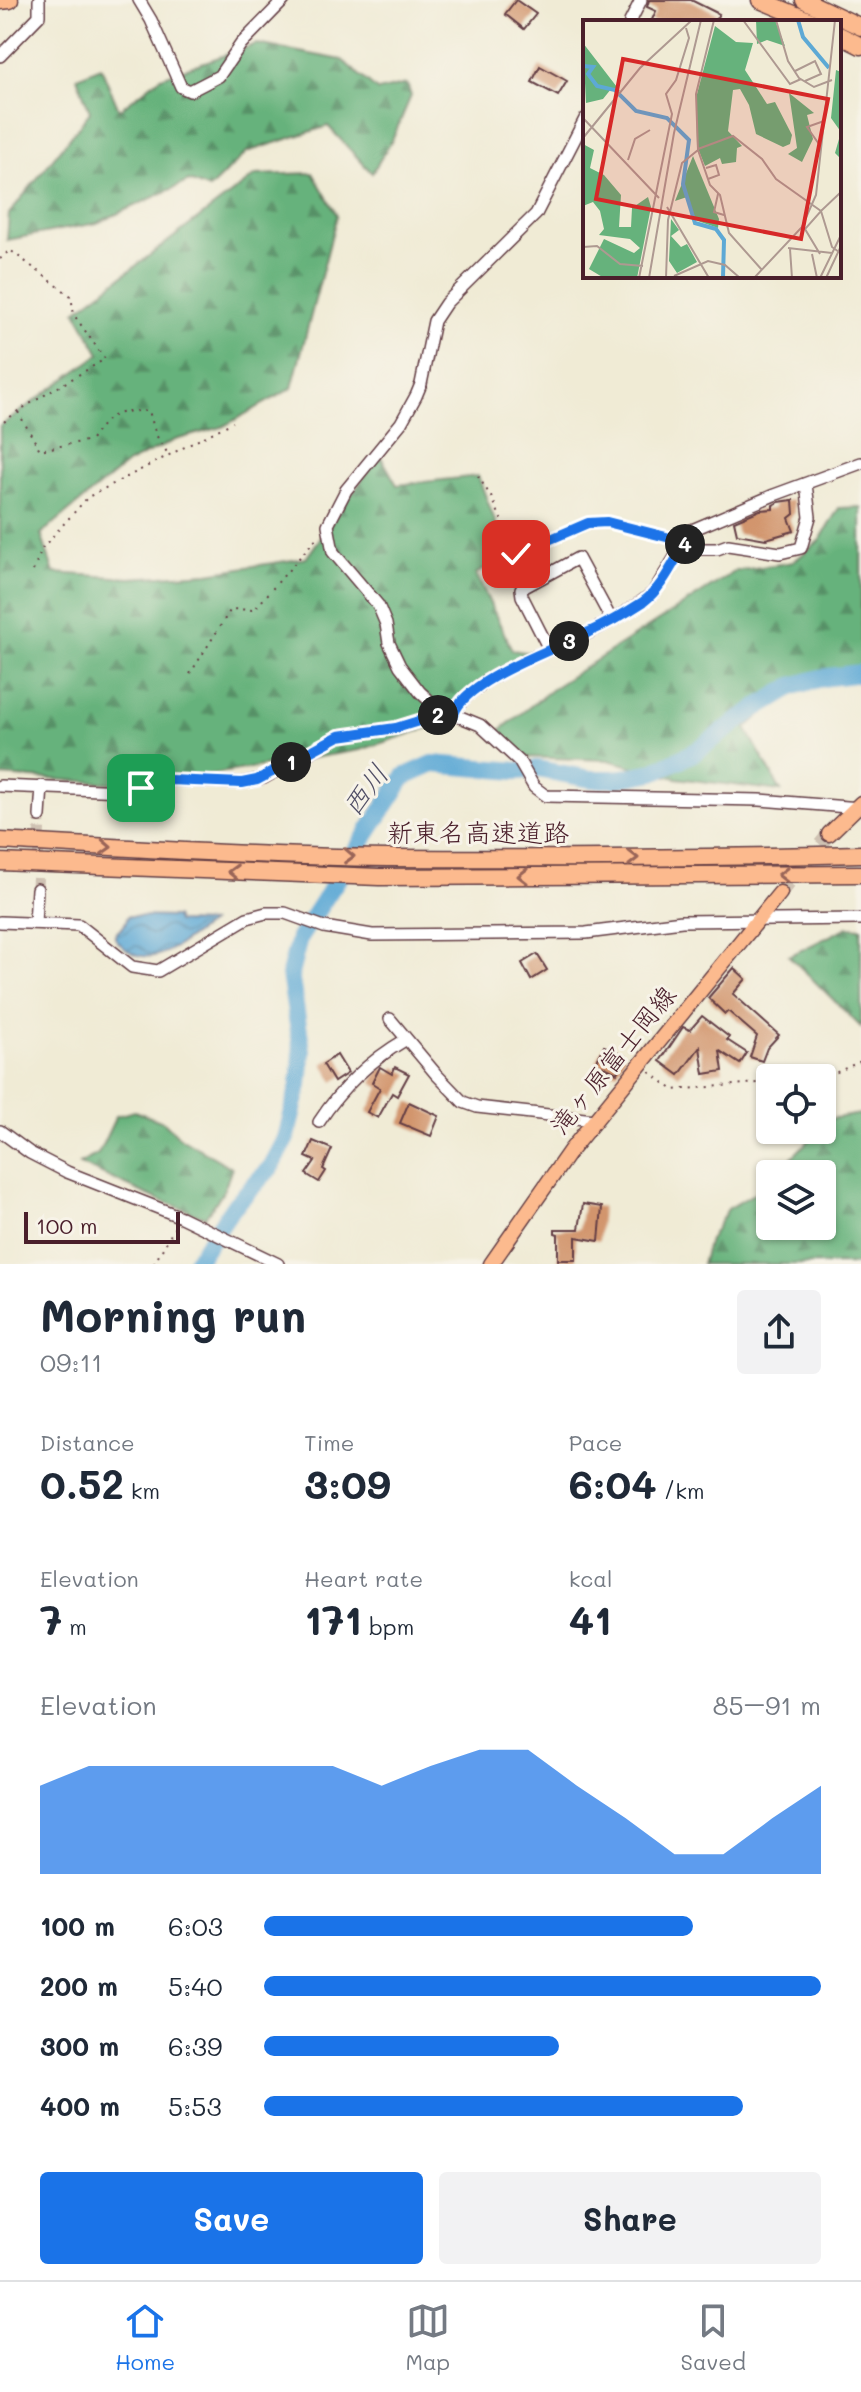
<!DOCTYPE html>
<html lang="en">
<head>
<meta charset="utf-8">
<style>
  :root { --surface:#fff; --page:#f2f2f3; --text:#1f2937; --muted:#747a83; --line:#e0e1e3; --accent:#1a73e8 }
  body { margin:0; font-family:Mali,"Klee One",sans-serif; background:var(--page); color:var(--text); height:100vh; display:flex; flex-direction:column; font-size:30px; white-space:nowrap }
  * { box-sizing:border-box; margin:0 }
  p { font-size:26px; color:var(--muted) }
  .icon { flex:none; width:44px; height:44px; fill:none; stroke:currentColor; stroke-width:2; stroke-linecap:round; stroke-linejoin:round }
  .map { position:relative; height:1264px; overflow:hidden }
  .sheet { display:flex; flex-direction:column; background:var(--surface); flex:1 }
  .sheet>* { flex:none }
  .buttons { position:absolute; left:756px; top:1064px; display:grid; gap:16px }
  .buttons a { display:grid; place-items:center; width:80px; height:80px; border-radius:8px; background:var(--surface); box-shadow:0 2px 6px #0004; font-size:40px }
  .scale { position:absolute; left:24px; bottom:20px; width:156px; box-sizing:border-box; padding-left:8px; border:4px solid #4a1f2b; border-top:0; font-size:22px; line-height:28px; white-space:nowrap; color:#4a1f2b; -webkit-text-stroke:6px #f7f3e8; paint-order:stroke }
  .pin { position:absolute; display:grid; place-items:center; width:68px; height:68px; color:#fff; margin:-34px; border-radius:16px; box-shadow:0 4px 12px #0006 }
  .km { position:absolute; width:40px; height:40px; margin:-20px; border-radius:50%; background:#222; color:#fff; font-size:22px; line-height:40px; text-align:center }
  .round { display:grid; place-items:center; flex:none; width:84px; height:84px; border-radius:8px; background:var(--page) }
  .head { display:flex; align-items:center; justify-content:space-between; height:136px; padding:0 40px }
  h1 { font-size:44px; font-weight:800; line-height:60px }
  .metrics { display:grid; grid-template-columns:repeat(3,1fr); gap:12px; height:136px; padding:8px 40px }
  .metrics div { display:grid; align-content:center }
  .metrics b { font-size:40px; font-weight:800 }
  .metrics small { font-size:22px; font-weight:400 }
  .metrics p { font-size:22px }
  .chart { height:224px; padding:16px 40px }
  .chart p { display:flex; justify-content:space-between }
  .chart svg { width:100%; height:144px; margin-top:8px; fill:var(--accent); opacity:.7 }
  .primary-button { display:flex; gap:16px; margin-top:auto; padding:16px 40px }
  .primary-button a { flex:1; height:92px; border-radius:8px; background:var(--accent); color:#fff; font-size:32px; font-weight:800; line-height:92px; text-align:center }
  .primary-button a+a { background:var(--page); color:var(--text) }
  ul { padding:0 40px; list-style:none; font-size:26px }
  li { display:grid; grid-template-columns:128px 96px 1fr; align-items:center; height:60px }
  li i { height:20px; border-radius:10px; background:var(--accent) }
  .tabs { display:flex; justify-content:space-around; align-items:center; height:112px; border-top:2px solid var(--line); background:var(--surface); font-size:22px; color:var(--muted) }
  .tabs a { display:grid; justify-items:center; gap:4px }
  .tabs .current { color:var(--accent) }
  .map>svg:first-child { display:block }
</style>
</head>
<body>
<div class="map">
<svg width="861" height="1264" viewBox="0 0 861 1264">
  <defs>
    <pattern id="forest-firs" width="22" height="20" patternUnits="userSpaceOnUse" patternTransform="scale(2)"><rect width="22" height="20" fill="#66b27c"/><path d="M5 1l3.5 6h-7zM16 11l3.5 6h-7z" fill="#569066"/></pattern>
    <pattern id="water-waves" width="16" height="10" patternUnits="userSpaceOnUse" patternTransform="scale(2)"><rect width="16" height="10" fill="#5da9d5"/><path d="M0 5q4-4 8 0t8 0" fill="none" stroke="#4f89ad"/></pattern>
  </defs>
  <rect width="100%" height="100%" fill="#f7f3e8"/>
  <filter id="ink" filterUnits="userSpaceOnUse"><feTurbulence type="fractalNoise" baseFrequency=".0125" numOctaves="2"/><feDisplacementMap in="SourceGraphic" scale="16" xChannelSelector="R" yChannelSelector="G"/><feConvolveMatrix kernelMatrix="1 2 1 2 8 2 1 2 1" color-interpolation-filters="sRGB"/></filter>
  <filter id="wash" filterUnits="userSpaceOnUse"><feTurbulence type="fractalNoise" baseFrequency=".006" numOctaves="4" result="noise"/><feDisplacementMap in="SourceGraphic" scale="32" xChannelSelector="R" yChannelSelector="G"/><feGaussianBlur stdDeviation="1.8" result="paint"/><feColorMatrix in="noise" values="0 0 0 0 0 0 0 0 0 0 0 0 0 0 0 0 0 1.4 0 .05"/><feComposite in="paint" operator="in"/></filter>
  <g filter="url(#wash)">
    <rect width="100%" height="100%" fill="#f0ebd5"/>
    <g fill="url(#forest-firs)" stroke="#586854" stroke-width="2">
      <polygon points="257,44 342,60 378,91 407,84 411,96 393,138 372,173 328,126 247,152 209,189 189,181 97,223 7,240 9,214 90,112 77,77 101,67 119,110 161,77"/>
      <path d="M313,173L337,215L292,388L222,427L175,440L128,463L41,534L54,573L130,578L208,573L306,558L380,455L397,485L478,476L508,555L476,574L512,650L538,654C511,670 442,700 431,727L360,750L146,785L0,776V426L100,354L76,311L256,175Z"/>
      <polygon points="861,507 861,671 793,686 746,728 781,791 676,778 608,760 521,757 494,735 556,686 736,571 793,562 820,540 839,508"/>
      <polygon points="848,927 861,928 861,1027 789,956"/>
      <polygon points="134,1111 164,1122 179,1137 232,1168 223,1192 205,1217 157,1199 79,1164 98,1154 116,1116"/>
      <polygon points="861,1114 861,1264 702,1264 709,1240 728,1209 753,1194 770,1179 770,1226 822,1226 822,1174 776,1174 811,1138 810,1130 822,1130 822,1120"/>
    </g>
    <path fill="url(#water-waves)" stroke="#546480" stroke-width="2" d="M128,916L175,917L177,922L210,923C179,944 146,978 115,938V934L124,926Z"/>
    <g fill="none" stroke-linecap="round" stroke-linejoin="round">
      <polyline stroke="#5da9d5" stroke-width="18" points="194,1264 233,1207 272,1166 286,1139 299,1085 302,1051 290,974 299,938 404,777 433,764 517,771 538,769 591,779 618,779 653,772 695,752 755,709 793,686 821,678 861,673"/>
    </g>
    <g id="blocks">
      <g fill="#d2956d">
        <polygon points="516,0 536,14 524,29 505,14"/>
        <polygon points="649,0 691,0 719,14 714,22 651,22 656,11 647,7"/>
        <polygon points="540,66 567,81 558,96 532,82"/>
        <polygon points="793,500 794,514 789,518 794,531 766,539 737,534 734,521 760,510 773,509 773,505 779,502"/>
        <polygon points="540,548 549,562 515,581 505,564 516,557 518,561"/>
        <polygon points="537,954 547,970 531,980 522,963"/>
        <polygon points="734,968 746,979 733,994 779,1035 767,1048 762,1061 750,1057 757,1036 728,1011 725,1014 708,998"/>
        <polygon points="702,1016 729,1037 727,1040 747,1053 740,1064 720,1051 723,1071 704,1074 700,1047 679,1075 660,1061 683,1027 690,1030"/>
        <polygon points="604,1046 625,1056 617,1073 596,1063"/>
        <polygon points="337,1055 348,1073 334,1082 323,1064"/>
        <polygon points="380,1067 392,1074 395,1067 409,1074 397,1096 392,1093 378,1118 367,1112 380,1088 372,1083"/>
        <polygon points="409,1102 439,1116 431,1136 400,1123"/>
        <polygon points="313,1141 332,1149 323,1169 326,1171 319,1182 306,1174 315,1161 306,1157"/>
        <polygon points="583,1204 602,1207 599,1241 576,1237 576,1260 558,1260 558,1234 555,1233 555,1229 579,1229"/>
      </g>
    </g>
  </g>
  <g filter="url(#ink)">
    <use href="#blocks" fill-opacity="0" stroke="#633e44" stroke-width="2"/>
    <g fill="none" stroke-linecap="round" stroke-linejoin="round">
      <polyline stroke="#cfc2b3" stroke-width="11" stroke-dasharray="11 5.5" stroke-linecap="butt" points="37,889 40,816"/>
      <polyline stroke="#cfc2b3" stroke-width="14" stroke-dasharray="14 7" stroke-linecap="butt" points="780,893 829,834"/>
      <defs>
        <g id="minor">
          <polyline points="139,0 151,20 181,87 190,91 219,76 241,44 284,0"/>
          <polyline points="630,22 641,0"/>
          <polyline points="0,56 39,16 39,0"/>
          <polyline points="686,542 698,549 717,549 728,545 780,553 801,548 810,517 806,484"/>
          <polyline points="549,649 522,596 521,589 578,558 611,619"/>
          <polyline points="444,714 420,692 400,666 389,643 386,624 378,605 333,552 328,525 346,490 401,423 416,396 421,384 434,321 446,303 536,214 585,119"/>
          <path d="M454,714C468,677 555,650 590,632C610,622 636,607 653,593L692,530L774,495L861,463"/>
          <polyline points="0,786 124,791 170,780 242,783 264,778 339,736 396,728 435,716 453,714 480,725 519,761 534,787 546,796 760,800 860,808"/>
          <polyline points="40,816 42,786"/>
          <polyline points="0,922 79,925 132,967 158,971 247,918 266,913 285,913 324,927 372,935 586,933 682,921 861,919"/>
          <polyline points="35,923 37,889"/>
          <polyline points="390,1019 436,1074 463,1102 477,1107 594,1120"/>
          <path d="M319,1122C341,1088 369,1061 405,1040"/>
          <polyline points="0,1131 30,1153 67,1172 181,1217 278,1264"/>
        </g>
        <g id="major">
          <polyline points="829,834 861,803"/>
          <polyline points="491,1264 570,1151 780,893"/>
        </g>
        <g id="highway">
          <polyline points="760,0 813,22"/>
          <polyline points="804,0 861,27"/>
          <polyline points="0,1 10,0"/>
          <polyline points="839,35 861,46"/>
          <path d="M0,841C129,848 258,856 388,858C546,859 703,858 861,854"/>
          <polyline points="0,862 379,877 861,874"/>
        </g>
      </defs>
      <use href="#minor" stroke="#633e44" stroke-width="14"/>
      <use href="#major" stroke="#633e44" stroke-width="17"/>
      <use href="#highway" stroke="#633e44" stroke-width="19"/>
      <g stroke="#633e44" stroke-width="2" stroke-dasharray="2 6" stroke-linecap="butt">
        <polyline points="0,259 10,250 71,296 74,315 105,359 18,411 0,425"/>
        <path d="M18,412L40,450L91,440C110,412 117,411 149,411L156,435L168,454"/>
        <polyline points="478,476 493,500 516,554 588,523 607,522 674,539"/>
        <polyline points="33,571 43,547 88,497 233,422"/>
        <polyline points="190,674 231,609 254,610 319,535"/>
        <polyline points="650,1072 673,1090 770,1082"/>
        <polyline points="822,1079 861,1061"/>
        <polyline points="154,1264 175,1227"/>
      </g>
      <use href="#minor" stroke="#fff" stroke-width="11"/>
      <use href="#major" stroke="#fcba8e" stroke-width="14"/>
      <use href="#highway" stroke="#fcba8e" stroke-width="16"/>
    </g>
    <defs><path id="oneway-chevron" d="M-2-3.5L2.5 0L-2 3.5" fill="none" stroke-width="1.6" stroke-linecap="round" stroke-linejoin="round" transform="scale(2)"/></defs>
    <g stroke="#9a6558">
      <use href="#oneway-chevron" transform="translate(106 847) rotate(3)"/>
      <use href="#oneway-chevron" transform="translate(349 856) rotate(2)"/>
      <use href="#oneway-chevron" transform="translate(633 858)"/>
      <use href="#oneway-chevron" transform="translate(233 872) rotate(-178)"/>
      <use href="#oneway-chevron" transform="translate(783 875) rotate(180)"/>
      <use href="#oneway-chevron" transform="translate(523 876) rotate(180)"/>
    </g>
  </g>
  <g fill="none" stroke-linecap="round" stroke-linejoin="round" filter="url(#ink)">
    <defs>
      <path id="route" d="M141,788L170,780L242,783L257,780L339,736L396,728L435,716L454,714C467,678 555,650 589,632C607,624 626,613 643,602C662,589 674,561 686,542L607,522L588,523L516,554"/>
    </defs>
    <use href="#route" stroke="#fff" stroke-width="16"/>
    <use href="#route" stroke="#1a73e8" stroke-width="10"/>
  </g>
  <g text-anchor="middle" stroke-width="6" stroke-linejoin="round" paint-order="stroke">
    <g font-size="26" fill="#4a1f2b" stroke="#f7f3e8">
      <text x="478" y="842">新東名高速道路</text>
      <text transform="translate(613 1060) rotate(-51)" y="9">滝ヶ原富士岡線</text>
    </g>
    <g font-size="28" font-style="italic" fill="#514f66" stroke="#f7f3e8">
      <text transform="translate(365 790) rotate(-53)" y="10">西川</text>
    </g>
  </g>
  <g transform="translate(583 20)">
    <rect width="258" height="258" fill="#f0ebd5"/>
    <path d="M173,0H192L202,26L184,20L174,24ZM132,6L153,22L170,23L162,50L184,84L192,82L209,115L207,124L200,127L173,114L166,85L157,69L150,70L145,111L159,126L154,128L153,142L139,144L137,138L122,146L114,126L113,78ZM0,23L37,71L28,69L20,79L3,83ZM253,50L258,52V139L252,133L258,112L248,98ZM206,73L231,93L224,95L230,119L219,142L205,134L214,128ZM0,124L11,130L7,148L21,155L38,175L36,207H48L49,188L65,177L68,187L54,258H21L6,249L21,219L51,233L57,228L47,219L16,215L21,209L17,191L10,182L0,186ZM110,136L136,199L135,208L109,199L104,177L92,181ZM88,199L96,210L88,216L98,227L104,224L114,242L94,253L86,241Z" fill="#66b27c"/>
    <path fill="none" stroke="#5da9d5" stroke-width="4" d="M215,0L220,17L246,48M0,46L10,47L5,54L14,66L32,70L53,91L84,98L106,120L100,164L112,203L133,209L141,220L140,258"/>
    <path fill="none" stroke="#ae9991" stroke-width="2" d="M160,0L207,64L218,59M193,0L205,41L216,58L231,67L249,60M212,51L232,41L238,54L222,61M0,98L76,178M0,118L57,48L109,0M238,127L224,107L241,101M115,129L150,116L179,139L193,159L238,191L258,172M115,130L127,165L137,175L146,213L179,250M45,140L52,119L67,110M123,148L133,145L136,155L125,159M135,174L131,192L141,195M84,187L126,258M0,227L14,226L37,244L60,246M205,228L249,233M207,229L209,258M229,234L234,258M237,234L222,209L238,191L249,227L256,232M91,256L125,241L142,245L157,258M56,258L89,94L83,74L93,60L106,18L103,8M66,258L91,113L118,0M83,258L85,200L99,143L115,130L113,74L131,0M171,258L219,207L233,175L252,0M237,258L258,215M243,258L258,226"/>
    <path fill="#d62828" fill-opacity="0.15" stroke="#d62828" stroke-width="4" d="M40,39L245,79L218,219L13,179Z"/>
    <rect width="258" height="258" fill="none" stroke="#4a1f2b" stroke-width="4"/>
  </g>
</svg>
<div class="buttons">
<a><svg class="icon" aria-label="locate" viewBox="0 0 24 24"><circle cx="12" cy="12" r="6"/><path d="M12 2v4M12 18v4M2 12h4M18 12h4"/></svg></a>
<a><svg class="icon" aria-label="layers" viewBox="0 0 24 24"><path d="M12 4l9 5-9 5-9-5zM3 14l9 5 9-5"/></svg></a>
</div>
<div class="scale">100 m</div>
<div class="pin" style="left:141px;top:788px;background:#1e9e55"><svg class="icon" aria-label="arrive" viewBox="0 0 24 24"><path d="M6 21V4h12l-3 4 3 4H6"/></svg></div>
<div class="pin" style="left:516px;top:554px;background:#d93025"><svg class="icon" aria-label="check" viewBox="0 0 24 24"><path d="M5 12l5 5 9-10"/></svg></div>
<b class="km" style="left:291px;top:762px">1</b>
<b class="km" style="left:438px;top:715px">2</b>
<b class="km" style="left:569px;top:641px">3</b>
<b class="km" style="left:685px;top:544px">4</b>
</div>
<section class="sheet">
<div class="head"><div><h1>Morning run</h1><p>09:11</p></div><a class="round"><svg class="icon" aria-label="share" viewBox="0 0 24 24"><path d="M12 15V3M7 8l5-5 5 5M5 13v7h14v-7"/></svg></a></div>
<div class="metrics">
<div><p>Distance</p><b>0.52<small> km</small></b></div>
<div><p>Time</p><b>3:09</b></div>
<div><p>Pace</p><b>6:04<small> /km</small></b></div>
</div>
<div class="metrics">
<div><p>Elevation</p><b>7<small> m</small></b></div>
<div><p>Heart rate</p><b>171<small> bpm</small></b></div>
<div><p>kcal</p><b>41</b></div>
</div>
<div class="chart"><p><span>Elevation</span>85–91 m</p>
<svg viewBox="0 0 160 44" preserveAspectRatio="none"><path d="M0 44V17L10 11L20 11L30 11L40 11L50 11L60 11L70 17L80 11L90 6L100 6L110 17L120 27L130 38L140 38L150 27L160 17V44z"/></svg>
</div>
<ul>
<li><b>100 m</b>6:03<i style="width:77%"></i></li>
<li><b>200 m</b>5:40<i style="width:100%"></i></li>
<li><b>300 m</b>6:39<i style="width:53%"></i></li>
<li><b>400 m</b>5:53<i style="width:86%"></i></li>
</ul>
<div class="primary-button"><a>Save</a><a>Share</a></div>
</section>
<nav class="tabs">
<a class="current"><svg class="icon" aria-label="home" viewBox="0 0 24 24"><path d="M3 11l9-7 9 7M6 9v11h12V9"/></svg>Home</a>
<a><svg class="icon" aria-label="map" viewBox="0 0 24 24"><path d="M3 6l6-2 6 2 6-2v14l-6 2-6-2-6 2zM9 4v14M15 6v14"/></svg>Map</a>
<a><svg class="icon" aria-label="saved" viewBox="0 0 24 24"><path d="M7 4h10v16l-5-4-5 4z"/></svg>Saved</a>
</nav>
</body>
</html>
